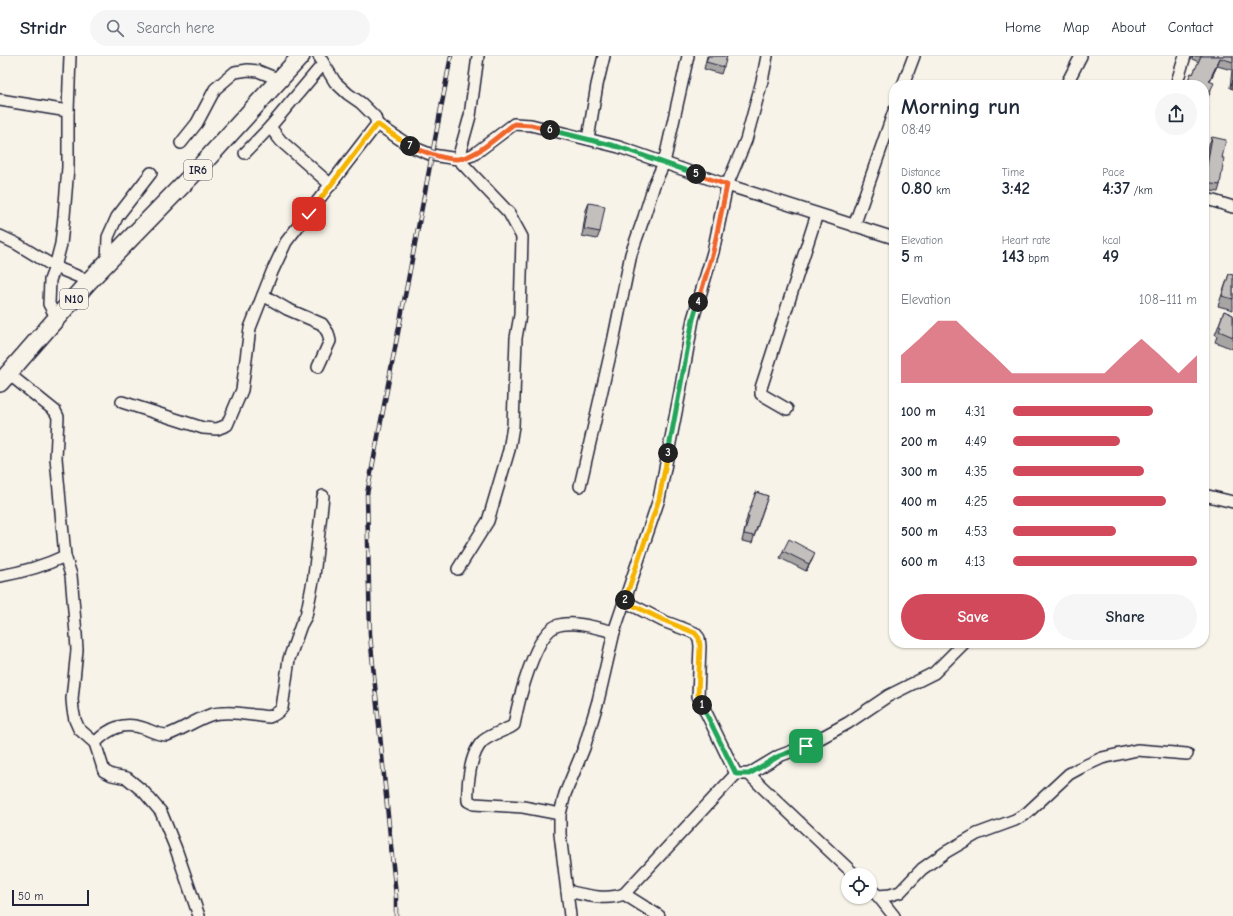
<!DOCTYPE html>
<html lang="en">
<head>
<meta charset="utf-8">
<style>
  :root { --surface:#fff; --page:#f6f6f7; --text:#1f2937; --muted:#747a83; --line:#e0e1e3; --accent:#d1495b }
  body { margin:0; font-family:"Comic Neue",sans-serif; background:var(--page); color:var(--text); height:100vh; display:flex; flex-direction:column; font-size:15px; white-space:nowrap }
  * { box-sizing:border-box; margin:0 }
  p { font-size:13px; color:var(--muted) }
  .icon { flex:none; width:22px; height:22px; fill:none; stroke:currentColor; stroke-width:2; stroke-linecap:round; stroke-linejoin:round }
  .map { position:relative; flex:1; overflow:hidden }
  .drawer { position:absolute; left:889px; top:24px; width:320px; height:568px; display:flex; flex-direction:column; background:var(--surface); border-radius:16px; box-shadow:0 1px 3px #0004 }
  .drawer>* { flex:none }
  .tools { position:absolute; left:841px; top:812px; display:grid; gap:8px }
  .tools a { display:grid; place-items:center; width:36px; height:36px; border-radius:50%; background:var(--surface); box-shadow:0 1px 3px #0004; font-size:20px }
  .scale { position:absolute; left:12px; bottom:10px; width:77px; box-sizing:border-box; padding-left:4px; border:2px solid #22223b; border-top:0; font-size:11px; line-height:14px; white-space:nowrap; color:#22223b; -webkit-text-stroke:3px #f7f3e8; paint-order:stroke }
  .pin { position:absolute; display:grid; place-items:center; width:34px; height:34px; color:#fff; margin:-17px; border-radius:8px; box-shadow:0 2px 6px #0006 }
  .km { position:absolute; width:20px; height:20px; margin:-10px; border-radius:50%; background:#222; color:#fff; font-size:11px; line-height:20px; text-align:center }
  .round { display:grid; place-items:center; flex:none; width:42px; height:42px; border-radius:21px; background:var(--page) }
  .summary { display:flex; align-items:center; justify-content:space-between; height:68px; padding:0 12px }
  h1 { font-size:22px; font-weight:600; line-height:30px }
  .figures { display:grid; grid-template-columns:repeat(3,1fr); gap:6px; height:68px; padding:4px 12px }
  .figures div { display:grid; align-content:center }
  .figures b { font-size:17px; font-weight:600 }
  .figures small { font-size:11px; font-weight:400 }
  .figures p { font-size:11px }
  .chart { height:112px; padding:8px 12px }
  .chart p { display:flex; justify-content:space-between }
  .chart svg { width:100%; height:72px; margin-top:4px; fill:var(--accent); opacity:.7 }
  .action { display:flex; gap:8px; margin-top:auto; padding:8px 12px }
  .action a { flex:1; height:46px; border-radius:24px; background:var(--accent); color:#fff; font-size:16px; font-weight:600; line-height:46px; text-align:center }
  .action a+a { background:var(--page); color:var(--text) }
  ul { padding:0 12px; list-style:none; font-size:13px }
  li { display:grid; grid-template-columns:64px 48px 1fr; align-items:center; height:30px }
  li i { height:10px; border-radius:5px; background:var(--accent) }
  header { display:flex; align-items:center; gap:24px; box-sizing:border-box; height:56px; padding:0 20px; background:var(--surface); border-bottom:1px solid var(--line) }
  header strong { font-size:19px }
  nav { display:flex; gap:22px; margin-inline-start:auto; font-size:14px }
  .search { width:280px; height:36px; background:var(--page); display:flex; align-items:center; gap:10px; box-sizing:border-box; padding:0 14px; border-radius:22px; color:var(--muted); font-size:15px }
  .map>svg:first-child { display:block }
</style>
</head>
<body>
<header>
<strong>Stridr</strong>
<div class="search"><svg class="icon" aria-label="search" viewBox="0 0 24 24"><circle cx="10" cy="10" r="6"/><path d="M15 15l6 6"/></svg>Search here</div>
<nav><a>Home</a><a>Map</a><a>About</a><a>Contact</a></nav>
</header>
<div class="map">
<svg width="1233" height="860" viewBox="0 0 1233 860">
  <rect width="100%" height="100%" fill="#f7f3e8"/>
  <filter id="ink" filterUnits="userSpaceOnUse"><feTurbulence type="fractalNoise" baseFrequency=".025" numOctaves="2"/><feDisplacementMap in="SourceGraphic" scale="8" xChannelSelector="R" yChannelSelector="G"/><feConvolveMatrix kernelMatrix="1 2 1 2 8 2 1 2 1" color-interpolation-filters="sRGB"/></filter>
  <g filter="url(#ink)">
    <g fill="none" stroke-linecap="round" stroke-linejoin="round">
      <defs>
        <g id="street">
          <polyline points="323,8 270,71 281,85 331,129"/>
          <polyline points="903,29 914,0"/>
          <polyline points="1066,29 1081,0"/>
          <polyline points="1176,29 1185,0"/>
          <polyline points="0,44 68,55"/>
          <polyline points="377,68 410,90 432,99 458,103 473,99 514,68 531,69 619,91 727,129 894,182"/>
          <polyline points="588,83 597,29 604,0"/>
          <polyline points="181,87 197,67 215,33 235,16 248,14 258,15 280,24"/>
          <polyline points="245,97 270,71"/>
          <polyline points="1204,142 1233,151"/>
          <polyline points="854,170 894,55"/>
          <polyline points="0,180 17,188 55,211 89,225"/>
          <polyline points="107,207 108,181 117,161 151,117"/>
          <polyline points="263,239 287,253 322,268 328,277 330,285 318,311"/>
          <polyline points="57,263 49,248 50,224 55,211 61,188 64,160 68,111 68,55 70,0"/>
          <polyline points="9,318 55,355 58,361 56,402 65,500 71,519 76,578 77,594 72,643 73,654 75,664 79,673 95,687 104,715 112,719 127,722 144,736 161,756 176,793 199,860"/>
          <polyline points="122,346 203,372 217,373 227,369 242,334 250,272 272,216 286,186 377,68 375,61 361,47 348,38 335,26 319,0"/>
          <polyline points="787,353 761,338 761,332 817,158"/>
          <polyline points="580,430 613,286 631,198 644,161 654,129 664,107 688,0"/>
          <polyline points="1204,439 1233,446"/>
          <polyline points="458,513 488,465 509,394 513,370 516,282 520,259 522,181 509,157 458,103 470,60 478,0"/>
          <path d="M0,520C23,516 44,510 65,500"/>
          <polyline points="624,545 663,565 695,577 699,582 700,590 698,640 736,718 749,718 779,700 806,690 848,667 888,640 934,617 964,587"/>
          <path d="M95,687C110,671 125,665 146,673C153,676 159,679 167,679C182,674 195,664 210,659C226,654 252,659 269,661C275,659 278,657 282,652L289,603L301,569L306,560L314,520L323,440"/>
          <polyline points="749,718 761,730 855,819"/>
          <path d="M560,758L523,751L474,748L468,745C467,729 470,697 483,685C490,679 503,675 511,671L514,669C518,647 535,574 559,569C577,565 597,572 614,576"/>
          <polyline points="870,833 878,840 894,860"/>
          <path d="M567,835C585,839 606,845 624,838L736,718"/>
          <polyline points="624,838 659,860"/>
          <polyline points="878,840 890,839 900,836 922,813 946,796 977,778 1015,764 1027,757 1069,718 1080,712 1102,702 1137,694 1187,698"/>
          <polyline points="570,860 560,778 560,758 565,738 584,692 598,645 614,576 659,443 680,336 693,263 713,196 727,129 746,84 762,25 767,0"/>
        </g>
        <polyline id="primary" points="0,327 89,225 197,114 301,0"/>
      </defs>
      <use href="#street" stroke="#22223b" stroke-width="14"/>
      <use href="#primary" stroke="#22223b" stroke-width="20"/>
      <use href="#street" stroke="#f7f3e8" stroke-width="11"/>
      <use href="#primary" stroke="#f7f3e8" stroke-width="17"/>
      <defs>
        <polyline id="rail" points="396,860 396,840 370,579 367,438 451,0"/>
      </defs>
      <use href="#rail" stroke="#22223b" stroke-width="4.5"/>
      <use href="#rail" stroke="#f7f3e8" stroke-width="3" stroke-dasharray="9" stroke-linecap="butt"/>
    </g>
    <g fill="#a7a4a3" stroke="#22223b">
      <polygon points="707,0 727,0 721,18 704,13"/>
      <polygon points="1193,0 1233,0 1233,33 1230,32 1232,14 1217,10 1210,25 1211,35 1205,47 1204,47 1204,29 1186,29 1191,17 1193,18 1199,6 1192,3"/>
      <polygon points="1212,81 1222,102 1220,129 1218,136 1204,134 1204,120 1209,88"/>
      <polygon points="589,147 600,176 597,183 582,180 586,154"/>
      <polygon points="1229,218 1233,219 1233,254 1218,250"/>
      <polygon points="1224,255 1233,259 1233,293 1215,286 1217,280 1215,279"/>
      <polygon points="756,436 768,440 752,487 742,485 746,468 745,468"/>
      <polygon points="783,495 815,497 812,504 806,515 780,502"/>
    </g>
    <g fill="#888684" stroke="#22223b">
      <polygon points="1220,2 1217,10 1206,33 1209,25"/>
      <polygon points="1233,24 1233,33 1230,32"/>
      <polygon points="815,497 812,504 806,515 809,508"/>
    </g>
    <g fill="#c2bfbd" stroke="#22223b">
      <polygon points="708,0 727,0 724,11 706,6"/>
      <polygon points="1201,0 1233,0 1233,6 1220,2 1209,25 1214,27 1208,39 1204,37 1204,29 1190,29 1191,26 1188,24 1191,17 1193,18"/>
      <polygon points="1204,52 1208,53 1204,76"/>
      <polygon points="1212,81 1226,84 1222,102 1224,102 1220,129 1204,127"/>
      <polygon points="589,147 605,150 600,176 584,173"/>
      <polygon points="1229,218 1233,219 1233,243 1222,240"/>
      <polygon points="1224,255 1233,259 1233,281 1219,275 1221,270 1219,269"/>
      <polygon points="756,436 768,440 754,480 744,478 749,461 747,461"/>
      <polygon points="789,483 815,497 809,508 783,495"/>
    </g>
  </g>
  <g fill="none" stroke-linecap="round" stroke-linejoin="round" filter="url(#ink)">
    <defs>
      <polyline id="split-1" points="702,649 736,718 749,718 779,700 806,690"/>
      <polyline id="split-2" points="625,544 624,545 663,564 695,577 699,582 700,590 698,640 702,649"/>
      <polyline id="split-3" points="625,544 659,443 668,397"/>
      <polyline id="split-4" points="668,397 693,263 698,246"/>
      <polyline id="split-5" points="696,118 727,129 713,196 698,246"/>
      <polyline id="split-6" points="550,74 619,91 696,118"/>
      <path id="split-7" d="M410,90C422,95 445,104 458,103C477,101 499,79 514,68L531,69L550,74"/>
      <polyline id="split-8" points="309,158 377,68 410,90"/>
    </defs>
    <use href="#split-1" stroke="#fff" stroke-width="8"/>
    <use href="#split-2" stroke="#fff" stroke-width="8"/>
    <use href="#split-3" stroke="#fff" stroke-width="8"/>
    <use href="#split-4" stroke="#fff" stroke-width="8"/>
    <use href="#split-5" stroke="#fff" stroke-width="8"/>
    <use href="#split-6" stroke="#fff" stroke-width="8"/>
    <use href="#split-7" stroke="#fff" stroke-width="8"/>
    <use href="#split-8" stroke="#fff" stroke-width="8"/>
    <use href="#split-1" stroke="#22a559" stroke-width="5"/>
    <use href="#split-2" stroke="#f5b400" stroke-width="5"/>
    <use href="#split-3" stroke="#f5b400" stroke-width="5"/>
    <use href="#split-4" stroke="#22a559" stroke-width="5"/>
    <use href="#split-5" stroke="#f0652b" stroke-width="5"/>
    <use href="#split-6" stroke="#22a559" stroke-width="5"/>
    <use href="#split-7" stroke="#f0652b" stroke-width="5"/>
    <use href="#split-8" stroke="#f5b400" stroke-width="5"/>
  </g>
  <g text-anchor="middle" stroke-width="3" stroke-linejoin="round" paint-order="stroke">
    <g fill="#f7f3e8" stroke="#62616f" stroke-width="1">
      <rect x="184" y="104" width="28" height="20" rx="3"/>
      <rect x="60" y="233" width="28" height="20" rx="3"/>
    </g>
    <g font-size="12" font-weight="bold" fill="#22223b">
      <text x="198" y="118">IR6</text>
      <text x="74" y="247">N10</text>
    </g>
  </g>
</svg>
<div class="tools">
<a><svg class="icon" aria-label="locate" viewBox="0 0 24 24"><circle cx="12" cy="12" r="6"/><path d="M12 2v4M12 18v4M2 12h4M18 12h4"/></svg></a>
</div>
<div class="scale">50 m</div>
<div class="pin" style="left:806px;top:690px;background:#1e9e55"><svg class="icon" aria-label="arrive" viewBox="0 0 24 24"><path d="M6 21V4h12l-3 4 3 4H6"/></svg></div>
<div class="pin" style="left:309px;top:158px;background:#d93025"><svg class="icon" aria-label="check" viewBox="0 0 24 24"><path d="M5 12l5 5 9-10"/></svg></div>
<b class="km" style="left:702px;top:649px">1</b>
<b class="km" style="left:625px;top:544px">2</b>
<b class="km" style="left:668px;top:397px">3</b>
<b class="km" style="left:698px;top:246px">4</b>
<b class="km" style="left:696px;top:118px">5</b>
<b class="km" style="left:550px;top:74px">6</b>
<b class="km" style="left:410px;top:90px">7</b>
<section class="drawer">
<div class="summary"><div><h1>Morning run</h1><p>08:49</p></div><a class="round"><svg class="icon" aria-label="share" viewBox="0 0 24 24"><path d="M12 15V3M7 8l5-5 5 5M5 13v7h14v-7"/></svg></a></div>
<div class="figures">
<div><p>Distance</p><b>0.80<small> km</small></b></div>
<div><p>Time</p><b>3:42</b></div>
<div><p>Pace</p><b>4:37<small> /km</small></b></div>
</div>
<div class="figures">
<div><p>Elevation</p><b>5<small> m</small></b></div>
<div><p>Heart rate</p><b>143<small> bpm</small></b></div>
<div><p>kcal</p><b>49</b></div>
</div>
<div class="chart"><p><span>Elevation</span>108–111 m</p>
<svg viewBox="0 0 160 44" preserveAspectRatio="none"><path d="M0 44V27L10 17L20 6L30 6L40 17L50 27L60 38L70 38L80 38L90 38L100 38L110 38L120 27L130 17L140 27L150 38L160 27V44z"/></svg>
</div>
<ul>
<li><b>100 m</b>4:31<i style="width:76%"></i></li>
<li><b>200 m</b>4:49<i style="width:58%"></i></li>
<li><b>300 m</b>4:35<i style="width:71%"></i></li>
<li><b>400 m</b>4:25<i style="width:83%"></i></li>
<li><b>500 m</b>4:53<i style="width:56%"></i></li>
<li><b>600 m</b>4:13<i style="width:100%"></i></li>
</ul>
<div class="action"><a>Save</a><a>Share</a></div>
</section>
</div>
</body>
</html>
